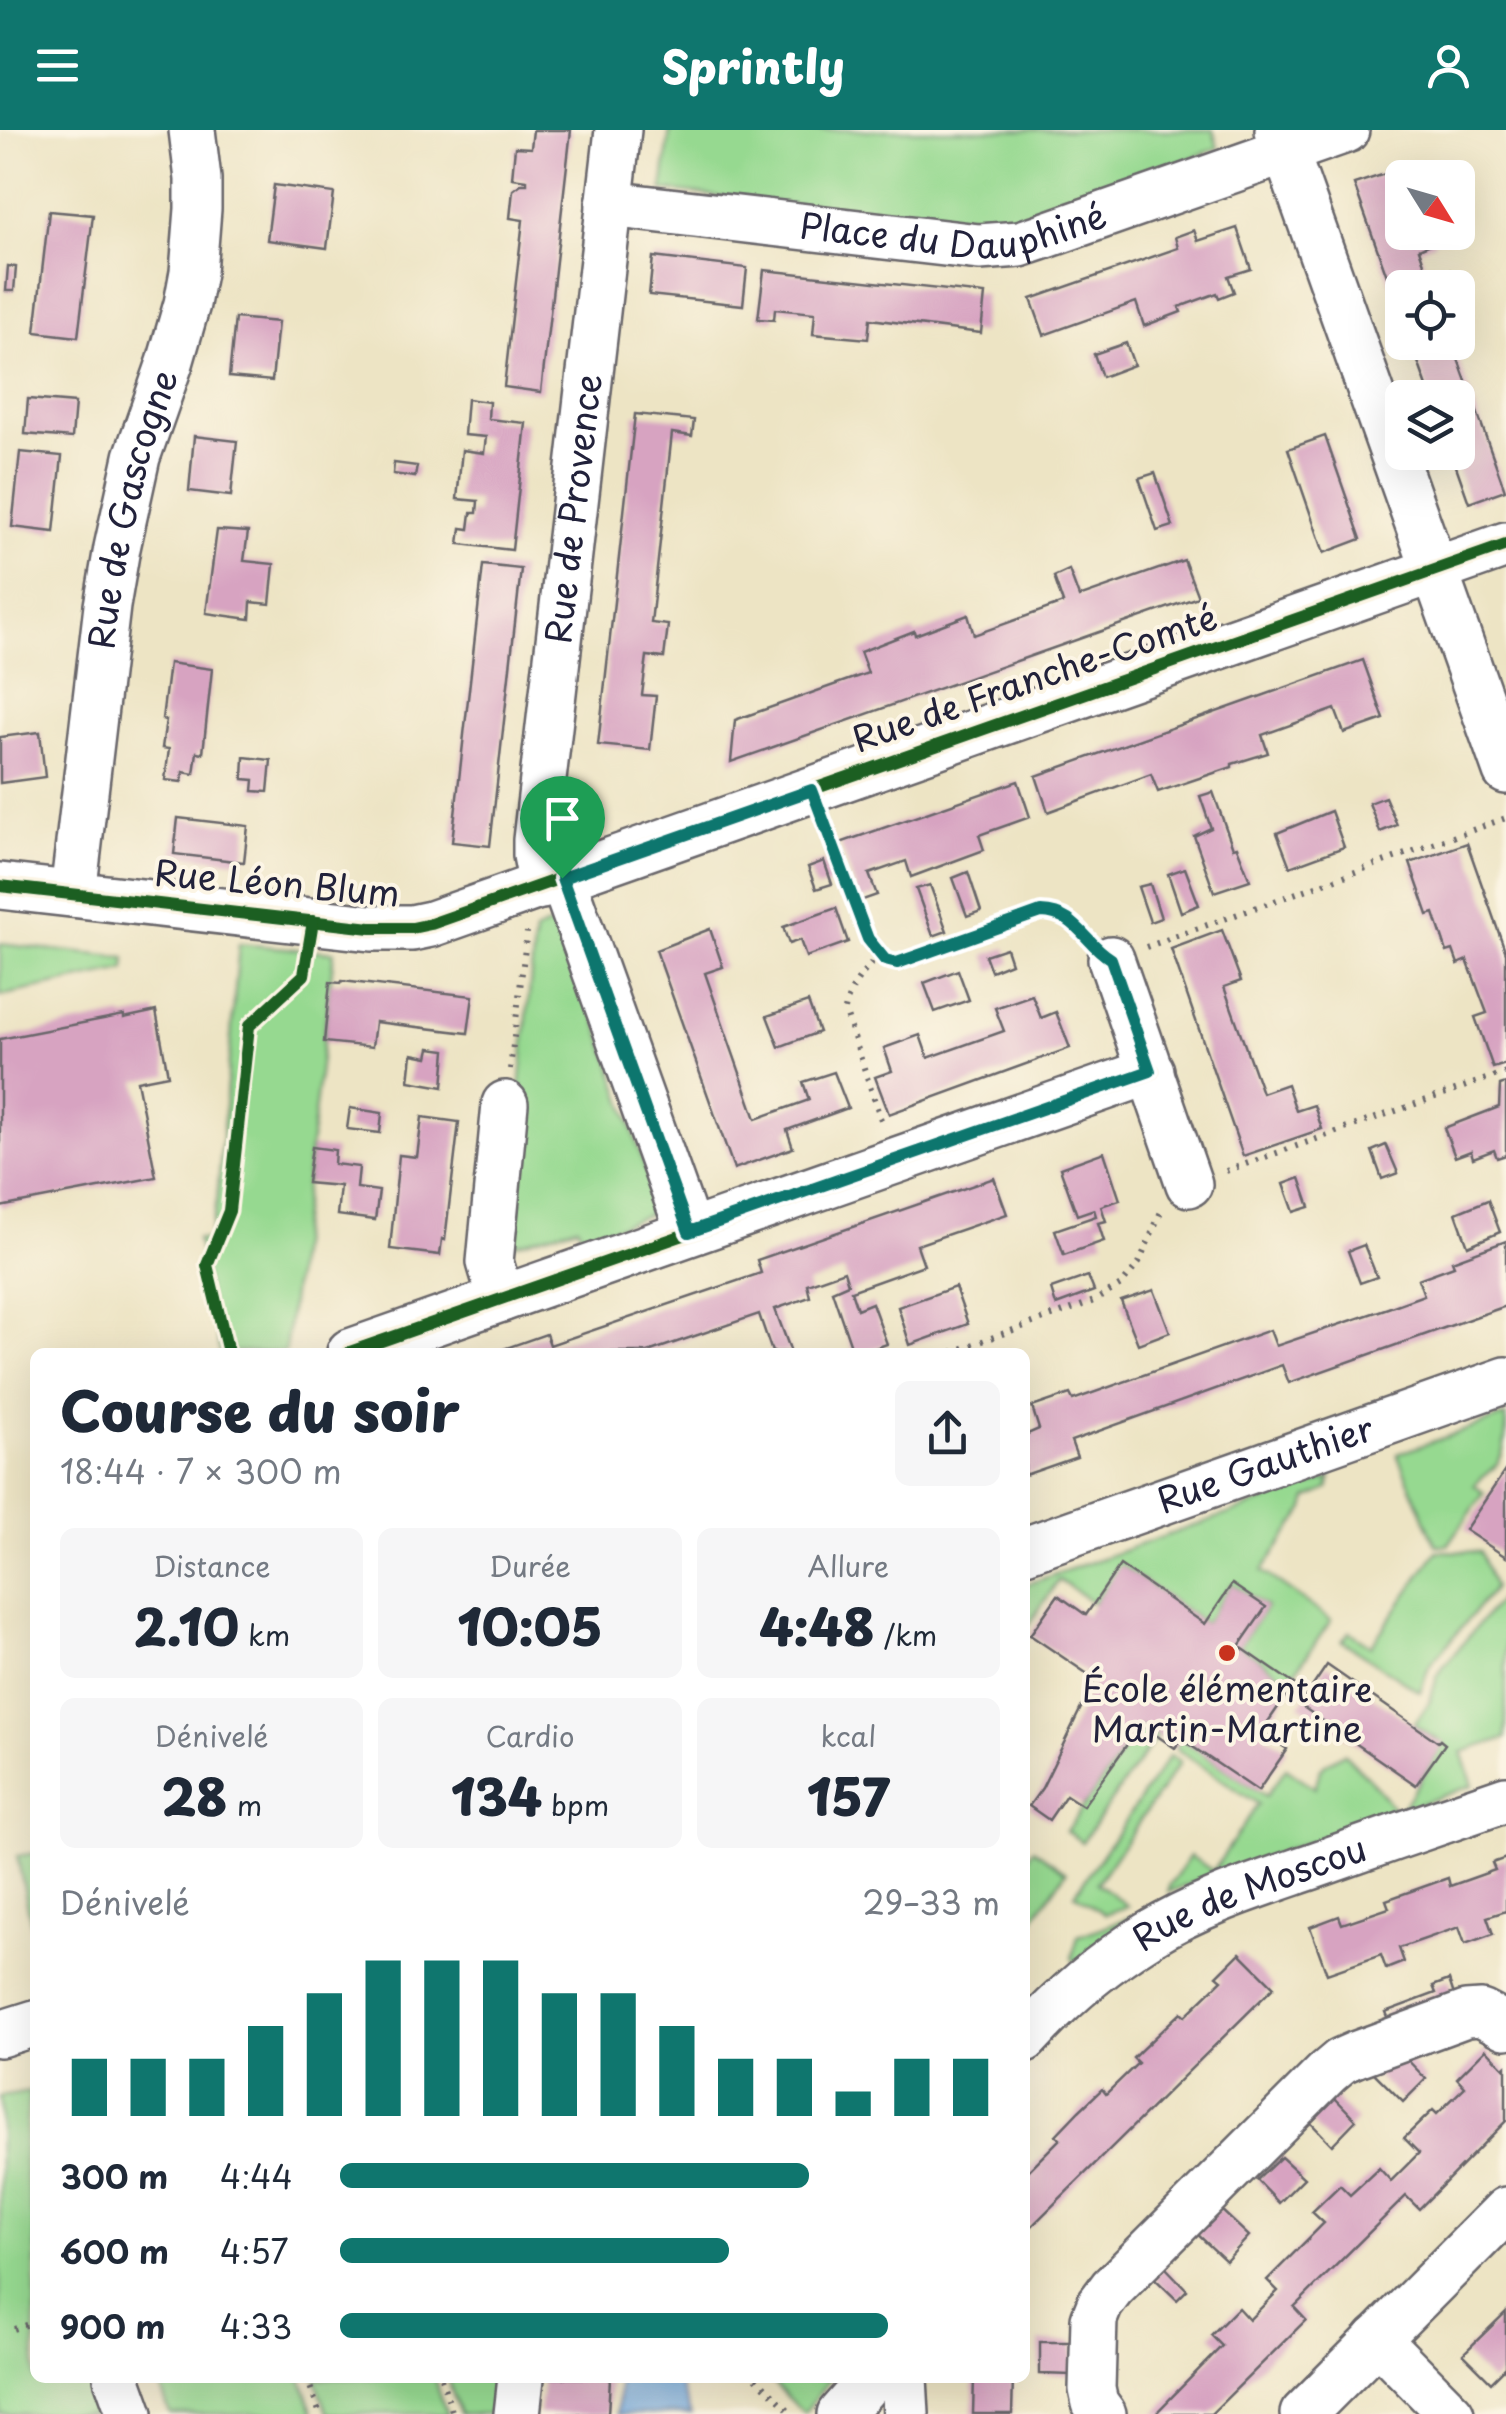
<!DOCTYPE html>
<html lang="fr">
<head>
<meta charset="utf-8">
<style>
  :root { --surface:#fff; --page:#f6f6f7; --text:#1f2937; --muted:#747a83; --accent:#0f766e }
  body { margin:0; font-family:"Playpen Sans",sans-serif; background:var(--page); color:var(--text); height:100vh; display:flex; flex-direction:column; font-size:38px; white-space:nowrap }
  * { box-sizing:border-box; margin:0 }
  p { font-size:32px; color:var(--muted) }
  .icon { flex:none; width:55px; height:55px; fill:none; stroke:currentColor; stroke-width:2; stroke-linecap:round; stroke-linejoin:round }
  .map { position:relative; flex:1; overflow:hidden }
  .panel { position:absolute; left:30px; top:1218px; width:1000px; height:1035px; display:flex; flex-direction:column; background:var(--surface); border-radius:15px; box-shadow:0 10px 40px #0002 }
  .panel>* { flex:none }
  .needle { width:65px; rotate:127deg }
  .tools { position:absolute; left:1385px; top:30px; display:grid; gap:20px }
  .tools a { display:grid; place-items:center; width:90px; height:90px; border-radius:15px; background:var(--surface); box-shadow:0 10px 40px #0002; font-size:50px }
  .pin { position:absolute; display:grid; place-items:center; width:85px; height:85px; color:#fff; margin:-102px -42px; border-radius:50% 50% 50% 0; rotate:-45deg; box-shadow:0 0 10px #0007 }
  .pin .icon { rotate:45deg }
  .round { display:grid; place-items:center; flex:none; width:105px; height:105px; border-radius:15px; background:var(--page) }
  .head { display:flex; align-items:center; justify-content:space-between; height:170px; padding:0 30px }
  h1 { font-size:55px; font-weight:800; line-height:75px }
  .metrics { display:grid; grid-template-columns:repeat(3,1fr); gap:15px; height:170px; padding:10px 30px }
  .metrics div { display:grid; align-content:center; border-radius:15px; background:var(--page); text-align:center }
  .metrics b { font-size:50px; font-weight:800 }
  .metrics small { font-size:28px; font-weight:400 }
  .metrics p { font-size:28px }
  .chart { height:280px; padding:20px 30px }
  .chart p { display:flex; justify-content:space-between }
  .chart svg { width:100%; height:180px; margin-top:10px; stroke:var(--accent); stroke-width:6 }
  ul { padding:0 30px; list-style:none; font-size:32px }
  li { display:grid; grid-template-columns:160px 120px 1fr; align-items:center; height:75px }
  li i { height:25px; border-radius:12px; background:var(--accent) }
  header { display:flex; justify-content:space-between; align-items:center; height:130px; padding:0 30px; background:var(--accent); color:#fff; font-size:45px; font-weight:800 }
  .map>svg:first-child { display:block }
</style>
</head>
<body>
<header><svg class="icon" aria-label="menu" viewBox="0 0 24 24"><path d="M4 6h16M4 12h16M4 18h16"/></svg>Sprintly<svg class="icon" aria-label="person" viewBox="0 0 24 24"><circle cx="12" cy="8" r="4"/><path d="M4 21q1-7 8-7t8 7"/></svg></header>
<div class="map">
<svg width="1506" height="2284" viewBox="0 0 1506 2284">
  <rect width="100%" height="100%" fill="#fcf5e5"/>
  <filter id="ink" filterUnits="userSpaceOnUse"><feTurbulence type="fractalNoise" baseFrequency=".01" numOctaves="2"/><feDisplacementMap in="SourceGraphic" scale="20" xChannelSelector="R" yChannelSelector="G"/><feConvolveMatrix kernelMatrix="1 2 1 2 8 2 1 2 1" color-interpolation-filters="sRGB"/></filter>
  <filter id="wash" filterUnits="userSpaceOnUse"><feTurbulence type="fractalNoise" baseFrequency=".0048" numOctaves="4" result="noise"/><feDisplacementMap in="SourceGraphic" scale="40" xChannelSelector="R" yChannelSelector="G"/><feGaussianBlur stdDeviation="2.25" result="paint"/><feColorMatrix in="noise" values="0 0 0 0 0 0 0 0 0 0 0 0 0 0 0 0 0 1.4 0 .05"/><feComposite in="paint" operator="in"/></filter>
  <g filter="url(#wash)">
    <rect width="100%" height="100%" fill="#ede4c4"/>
    <g fill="#96d990" stroke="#5c7e66" stroke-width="2.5">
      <polygon points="670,0 1213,0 1218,18 1009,100 662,60"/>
      <polygon points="563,788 659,1080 586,1109 577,1096 505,1117 535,802"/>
      <polygon points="0,814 126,828 125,840 0,866"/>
      <polygon points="239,814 334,822 285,1222 220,1222 197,1109 209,1111 217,1070"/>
      <path d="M1506,1286C1506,1310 1506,1330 1486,1345C1482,1348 1477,1351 1474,1355L1484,1363L1448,1415H1436L1397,1324Z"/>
      <polygon points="1331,1348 1328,1359 1308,1369 1305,1379 1262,1441 1331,1490 1290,1550 1239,1516 1266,1477 1232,1454 1205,1494 1121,1436 1094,1473 1059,1450 1025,1500 1025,1455"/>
      <polygon points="1437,1421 1480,1422 1494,1458 1429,1536 1420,1562 1342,1511 1349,1502 1371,1516"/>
      <polygon points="1499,1470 1506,1490 1506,1608 1462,1622 1473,1655 1400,1681 1444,1614 1414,1595 1430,1571 1437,1547 1443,1537"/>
      <polygon points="1141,1595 1157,1606 1082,1712 1066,1701"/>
      <polygon points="1181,1609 1266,1666 1286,1638 1315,1658 1320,1640 1324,1635 1344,1623 1378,1658 1396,1682 1168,1762 1169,1756 1190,1726 1213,1741 1258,1674 1175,1618"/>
      <polygon points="1170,1625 1180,1632 1097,1753 1128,1776 1105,1784 1075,1764"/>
      <polygon points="1033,1719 1066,1742 1025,1801 1025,1731"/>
      <polygon points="35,1723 35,1811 17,1726"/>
      <polygon points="1134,1786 1134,1795 1075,1832 1072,1828 1078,1806"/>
      <polygon points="29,1962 24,2023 26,2050 35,2104 35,2248 92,2248 106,2284 0,2284 0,1967"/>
      <polygon points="157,2248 301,2248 314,2284 170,2284"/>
      <polygon points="315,2248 434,2248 447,2284 328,2284"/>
      <polygon points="447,2248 487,2248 500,2262 497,2284 460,2284"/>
      <polygon points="768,2248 831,2248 804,2283"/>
    </g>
    <polygon fill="#70a7de" stroke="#49648c" stroke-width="2.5" points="619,2248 677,2248 691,2284 617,2284"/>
    <g id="blocks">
      <g fill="#d7a3c1">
        <polygon points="533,0 571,0 541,262 504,257 523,90 510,88 513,60 521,54 527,54 527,50 512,48 515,17 531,18"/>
        <polygon points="1391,42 1397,56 1402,54 1402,102 1432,102 1435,112 1419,119 1429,148 1450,140 1456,156 1402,158 1402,188 1354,54"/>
        <polygon points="274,55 334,63 327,118 267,110"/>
        <polygon points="49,81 93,85 78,207 35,202"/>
        <polygon points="1237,98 1251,139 1228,146 1234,162 1219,168 1217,163 1179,177 1181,182 1144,196 1136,172 1044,205 1031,169 1178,118 1175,107 1194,100 1198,111"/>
        <polygon points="653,127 747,138 743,175 649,165"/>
        <polygon points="8,136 16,137 14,161 6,161"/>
        <polygon points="764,140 985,164 981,203 870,189 868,209 813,204 815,183 775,179 774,190 758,189"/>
        <polygon points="235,188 278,192 272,251 229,247"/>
        <polygon points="1411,212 1452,212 1505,360 1469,373 1451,322 1458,322 1458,268 1431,268"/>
        <polygon points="1126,213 1134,235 1102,247 1094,224"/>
        <polygon points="28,269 75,273 72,308 25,304"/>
        <polygon points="467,269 489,272 488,289 526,293 512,420 459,414 461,398 469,399 471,383 477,383 478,371 457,369 462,320 484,323 486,307 464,305"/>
        <polygon points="635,284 694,290 692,306 672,303 651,493 668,495 664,528 647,526 642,565 656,566 650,620 598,615"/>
        <polygon points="194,306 237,311 231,366 189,361"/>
        <polygon points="1325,306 1361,409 1324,423 1288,319"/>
        <polygon points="20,322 62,326 54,402 12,397"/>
        <polygon points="394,333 417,336 415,347 393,344"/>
        <polygon points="1155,343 1173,396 1157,401 1139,348"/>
        <polygon points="217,400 248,402 244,431 274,434 270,474 251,472 250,489 206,483"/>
        <polygon points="1184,430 1198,467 731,632 735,590 868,543 860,522 914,501 915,505 968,485 974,505 1063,473 1054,447 1069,440 1079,467"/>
        <polygon points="483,435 521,439 490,716 452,712"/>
        <polygon points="1363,530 1384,589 1344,603 1335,579 1262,605 1268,623 1232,634 1232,637 1158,662 1151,644 1048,682 1036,646"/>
        <polygon points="169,533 212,539 203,623 197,622 194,644 183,642 182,652 165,650 169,619 162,618 166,590 162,589"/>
        <polygon points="40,602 45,647 0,653 0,607"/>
        <polygon points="244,627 271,630 268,662 253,661 254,650 243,649"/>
        <polygon points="1018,651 1030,687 979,705 984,720 911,747 906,731 869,744 877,765 860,771 840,713"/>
        <polygon points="1213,662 1233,718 1237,717 1250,750 1214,762 1194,706 1211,698 1200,666"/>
        <polygon points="1385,667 1397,695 1380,702 1369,673"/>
        <polygon points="1331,681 1344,717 1290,737 1277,703"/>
        <polygon points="178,688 248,696 244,732 174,724"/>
        <polygon points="1467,713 1506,823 1506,934 1493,938 1475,887 1487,883 1467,830 1458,834 1453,820 1447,822 1434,783 1428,785 1410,733"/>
        <polygon points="824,731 832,754 816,759 808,737"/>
        <polygon points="1185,738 1199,775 1181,782 1168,744"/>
        <polygon points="968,742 981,781 967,786 953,748"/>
        <polygon points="1150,754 1161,788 1150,792 1138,757"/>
        <polygon points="930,755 947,801 933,806 916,759"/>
        <polygon points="836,778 848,812 806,827 800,810 789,814 783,797"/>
        <polygon points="710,799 723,837 705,843 756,989 809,970 803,952 834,942 848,978 787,1000 793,1018 734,1039 656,820"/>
        <polygon points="1222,800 1241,851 1224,857 1262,963 1287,954 1296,981 1314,975 1322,999 1243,1026 1171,819"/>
        <polygon points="1006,818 1011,833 991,841 985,825"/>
        <polygon points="958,840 969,870 935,882 924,853"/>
        <polygon points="342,851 473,866 468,903 375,892 372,917 324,912 330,852 341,853"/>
        <polygon points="1032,865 1041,888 1056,882 1070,918 889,984 875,947 892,941 884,918 920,905 928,928 1004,901 995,878"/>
        <polygon points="808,872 819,902 779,917 767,886"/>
        <polygon points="156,881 168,945 137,951 156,1047 0,1077 0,909 124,885 124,888"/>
        <polygon points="430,918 446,920 443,957 409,951 412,924 428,927"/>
        <polygon points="1506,953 1506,1025 1497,1028 1494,1020 1473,1028 1471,1021 1455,1027 1444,998 1499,977 1500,955"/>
        <polygon points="350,978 382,983 380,1003 347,999"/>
        <polygon points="422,987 459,992 445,1110 442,1109 440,1125 390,1119 399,1025 417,1027"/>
        <polygon points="1386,1015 1398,1043 1382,1049 1372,1021"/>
        <polygon points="312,1017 335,1020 334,1034 359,1037 357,1058 379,1061 375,1090 337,1085 340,1056 307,1053"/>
        <polygon points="1104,1022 1120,1070 1101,1076 1106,1091 1098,1093 1104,1111 1064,1125 1055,1100 1096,1086 1094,1079 1077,1085 1060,1038"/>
        <polygon points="994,1048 1007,1084 917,1115 924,1135 851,1161 857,1179 872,1173 887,1214 864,1222 853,1222 832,1161 848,1154 844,1141 807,1154 810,1167 775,1179 791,1222 772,1222 759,1184 648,1222 495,1222 546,1204 550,1215 761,1143 757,1130"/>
        <polygon points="1300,1048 1310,1077 1294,1082 1284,1054"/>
        <polygon points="1488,1070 1500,1102 1468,1116 1456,1083"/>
        <polygon points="1506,1111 1506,1176 1289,1253 1282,1235 1071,1311 1077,1327 1025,1345 1025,1305 1039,1299 1032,1277 1070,1264 1073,1270 1270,1200 1276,1216 1388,1178 1424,1165 1418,1149 1454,1136 1452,1131"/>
        <polygon points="1364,1115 1377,1147 1360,1153 1348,1121"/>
        <polygon points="1088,1146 1094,1161 1056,1175 1051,1159"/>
        <polygon points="955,1157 968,1194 910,1215 898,1177"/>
        <polygon points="1154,1160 1170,1202 1138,1214 1121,1171"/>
        <polygon points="1506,1339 1506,1427 1465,1400"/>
        <polygon points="1120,1435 1205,1494 1232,1454 1266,1477 1239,1516 1294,1554 1261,1602 1287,1619 1258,1661 1181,1609 1175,1618 1141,1595 1083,1676 1066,1665 1049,1690 1029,1676 1042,1658 1095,1549 1030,1505 1058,1465 1086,1485"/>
        <polygon points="1327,1535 1438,1612 1440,1610 1445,1614 1416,1655 1300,1575"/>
        <polygon points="1506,1728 1506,1781 1487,1787 1493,1804 1465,1814 1459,1797 1399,1818 1404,1832 1386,1839 1381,1825 1327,1844 1310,1797 1339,1786 1342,1794 1389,1778 1386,1770 1448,1748 1450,1756 1495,1740 1492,1733"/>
        <polygon points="1240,1823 1274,1857 1031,2097 1025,2091 1025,2044 1060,2009 1056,2005 1079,1981 1102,1959 1106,1964 1138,1933 1133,1928 1140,1921 1181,1882 1185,1886 1222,1850 1217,1846"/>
        <polygon points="1449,1850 1457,1874 1391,1897 1385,1882 1436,1863 1433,1856"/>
        <polygon points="1486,1919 1504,1938 1506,1936 1506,1991 1419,2079 1406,2066 1294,2177 1306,2190 1211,2284 1155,2284 1222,2216 1211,2205 1238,2178 1249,2190 1278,2161 1267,2150 1324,2093 1312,2082 1340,2055 1350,2065 1379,2038 1391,2051 1419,2023 1404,2008 1433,1980 1437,1984 1465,1957 1457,1948"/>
        <polygon points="1399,1921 1426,1949 1403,1972 1370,1939"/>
        <polygon points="1333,1966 1356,1990 1332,2015 1309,1991"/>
        <polygon points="1281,2027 1304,2048 1279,2073 1257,2050"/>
        <polygon points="1219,2078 1249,2106 1226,2131 1195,2102"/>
        <polygon points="1165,2137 1187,2160 1177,2170 1154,2148"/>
        <polygon points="1506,2182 1506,2237 1491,2252 1463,2224"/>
        <polygon points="1040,2212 1073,2212 1073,2245 1040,2244"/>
        <polygon points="543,2248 610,2248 608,2284 539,2284"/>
        <polygon points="974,2248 1013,2248 1012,2284 973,2284"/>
      </g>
    </g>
  </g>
  <g filter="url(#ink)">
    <use href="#blocks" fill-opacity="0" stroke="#69666b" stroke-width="2.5"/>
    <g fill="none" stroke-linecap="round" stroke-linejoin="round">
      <defs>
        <g id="minor">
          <polyline points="1278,0 1506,641"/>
          <path id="s1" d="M609,74L979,117L1020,114L1038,108L1346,0"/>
          <polyline points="562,748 689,1102"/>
          <polyline points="0,756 371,798 412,798 431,794 1506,415"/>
          <path id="s2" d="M542,756L536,725V710L618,0"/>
          <path id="s3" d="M73,764L107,476L117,418L137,327L170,233L187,174L193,142L198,79V49L192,0"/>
          <polyline points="1111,829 1189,1054"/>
          <polyline points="501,1169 490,1132 505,974"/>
          <polyline points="350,1222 1151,941"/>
          <path id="s4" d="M1025,1420L1506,1250"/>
          <polyline points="0,1904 35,1893"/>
          <path id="s5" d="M1025,1909C1062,1868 1101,1834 1148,1805C1198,1774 1255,1756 1310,1737C1375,1714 1441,1691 1506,1669"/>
          <polyline points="1377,2209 1451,2284"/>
          <polyline points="117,2248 130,2284"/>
          <polyline points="904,2248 906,2284"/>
          <polyline points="517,2284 521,2248"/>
          <polyline points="840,2284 872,2248"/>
          <polyline points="1103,2284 1095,2273 1092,2259 1094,2189 1100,2174 1112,2158 1328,1942 1341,1931 1357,1924 1466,1884 1481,1883 1506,1896"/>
          <polyline points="1303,2284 1506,2080"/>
        </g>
      </defs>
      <use href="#minor" stroke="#69666b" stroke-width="50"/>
      <g stroke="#69666b" stroke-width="6" stroke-dasharray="2.5 8" stroke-linecap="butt">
        <polyline points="825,694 870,815 885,830 897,833 1041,782 1056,783 1082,801"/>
        <polyline points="1146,817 1506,688"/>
        <path d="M879,825C864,842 849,857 845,880L883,996"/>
        <polyline points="510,939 527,802"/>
        <polyline points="1226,1041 1506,942"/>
        <polyline points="952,1222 1094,1171 1121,1155 1139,1133 1162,1079"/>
        <polyline points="14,2199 35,2192"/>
        <polyline points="307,2248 320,2284"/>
        <polyline points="441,2248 453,2284"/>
        <polyline points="756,2248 793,2284"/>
      </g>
      <use href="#minor" stroke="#fff" stroke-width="45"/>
      <defs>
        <g id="cycleway">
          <polyline points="0,756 371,798 412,798 431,794 1506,415"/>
          <polyline points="228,1222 207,1135 229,1081 249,896 304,845 313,791"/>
          <polyline points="350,1222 1151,941"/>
        </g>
      </defs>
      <use href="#cycleway" stroke="#fcf5e5" stroke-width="19"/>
      <use href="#cycleway" stroke="#1b5e20" stroke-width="12"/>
    </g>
  </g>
  <g fill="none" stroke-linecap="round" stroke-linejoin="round" filter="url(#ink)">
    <defs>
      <path id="route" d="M812,660L868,809L885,830L897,833L1041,782C1078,783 1083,812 1111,829L1150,941L689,1102L562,748Z"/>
    </defs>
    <use href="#route" stroke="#fff" stroke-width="20"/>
    <use href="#route" stroke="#0f766e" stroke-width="12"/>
  </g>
  <circle fill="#c8321e" stroke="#fcf5e5" stroke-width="4" cx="1227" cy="1523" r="10"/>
  <g text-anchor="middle" stroke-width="8" stroke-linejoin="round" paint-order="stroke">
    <g font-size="35" fill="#22223b" stroke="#fcf5e5">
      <text dy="12" stroke="none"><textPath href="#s1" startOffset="348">Place du Dauphiné</textPath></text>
      <text dy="12" stroke="none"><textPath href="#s2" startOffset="380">Rue de Provence</textPath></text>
      <text dy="12" stroke="none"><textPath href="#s3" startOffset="390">Rue de Gascogne</textPath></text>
      <text transform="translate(1035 549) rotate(-19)" y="12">Rue de Franche-Comté</text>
      <text transform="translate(277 754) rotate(5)" y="12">Rue Léon Blum</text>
      <text dy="12" stroke="none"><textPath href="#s4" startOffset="255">Rue Gauthier</textPath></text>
      <text dy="12" stroke="none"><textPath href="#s5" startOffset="272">Rue de Moscou</textPath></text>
    </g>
    <g font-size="35" fill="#22223b" stroke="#fcf5e5">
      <text x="1227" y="1572">École élémentaire<tspan x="1227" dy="40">Martin-Martine</tspan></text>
    </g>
  </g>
</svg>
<div class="tools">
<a><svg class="needle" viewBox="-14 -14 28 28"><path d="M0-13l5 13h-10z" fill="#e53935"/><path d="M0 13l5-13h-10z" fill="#747a83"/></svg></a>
<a><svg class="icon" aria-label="locate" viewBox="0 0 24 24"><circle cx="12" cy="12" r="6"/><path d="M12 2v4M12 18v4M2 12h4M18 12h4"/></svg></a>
<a><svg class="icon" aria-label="layers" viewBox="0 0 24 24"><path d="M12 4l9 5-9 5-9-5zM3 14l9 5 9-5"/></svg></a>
</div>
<div class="pin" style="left:562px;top:748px;background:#1e9e55"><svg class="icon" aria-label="arrive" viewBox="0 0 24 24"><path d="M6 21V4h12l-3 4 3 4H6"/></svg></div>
<section class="panel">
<div class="head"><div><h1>Course du soir</h1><p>18:44 · 7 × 300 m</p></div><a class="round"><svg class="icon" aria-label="share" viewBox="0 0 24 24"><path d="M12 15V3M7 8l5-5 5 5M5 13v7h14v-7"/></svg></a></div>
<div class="metrics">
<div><p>Distance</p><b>2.10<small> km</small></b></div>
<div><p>Durée</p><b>10:05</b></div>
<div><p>Allure</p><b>4:48<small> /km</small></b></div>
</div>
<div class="metrics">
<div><p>Dénivelé</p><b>28<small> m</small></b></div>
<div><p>Cardio</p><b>134<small> bpm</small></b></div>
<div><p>kcal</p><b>157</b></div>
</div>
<div class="chart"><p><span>Dénivelé</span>29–33 m</p>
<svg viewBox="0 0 160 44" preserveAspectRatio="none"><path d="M5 44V30M15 44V30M25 44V30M35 44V22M45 44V14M55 44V6M65 44V6M75 44V6M85 44V14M95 44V14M105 44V22M115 44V30M125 44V30M135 44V38M145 44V30M155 44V30"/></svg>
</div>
<ul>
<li><b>300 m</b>4:44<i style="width:71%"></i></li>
<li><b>600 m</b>4:57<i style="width:59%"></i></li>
<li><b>900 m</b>4:33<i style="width:83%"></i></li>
</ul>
</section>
</div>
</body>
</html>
